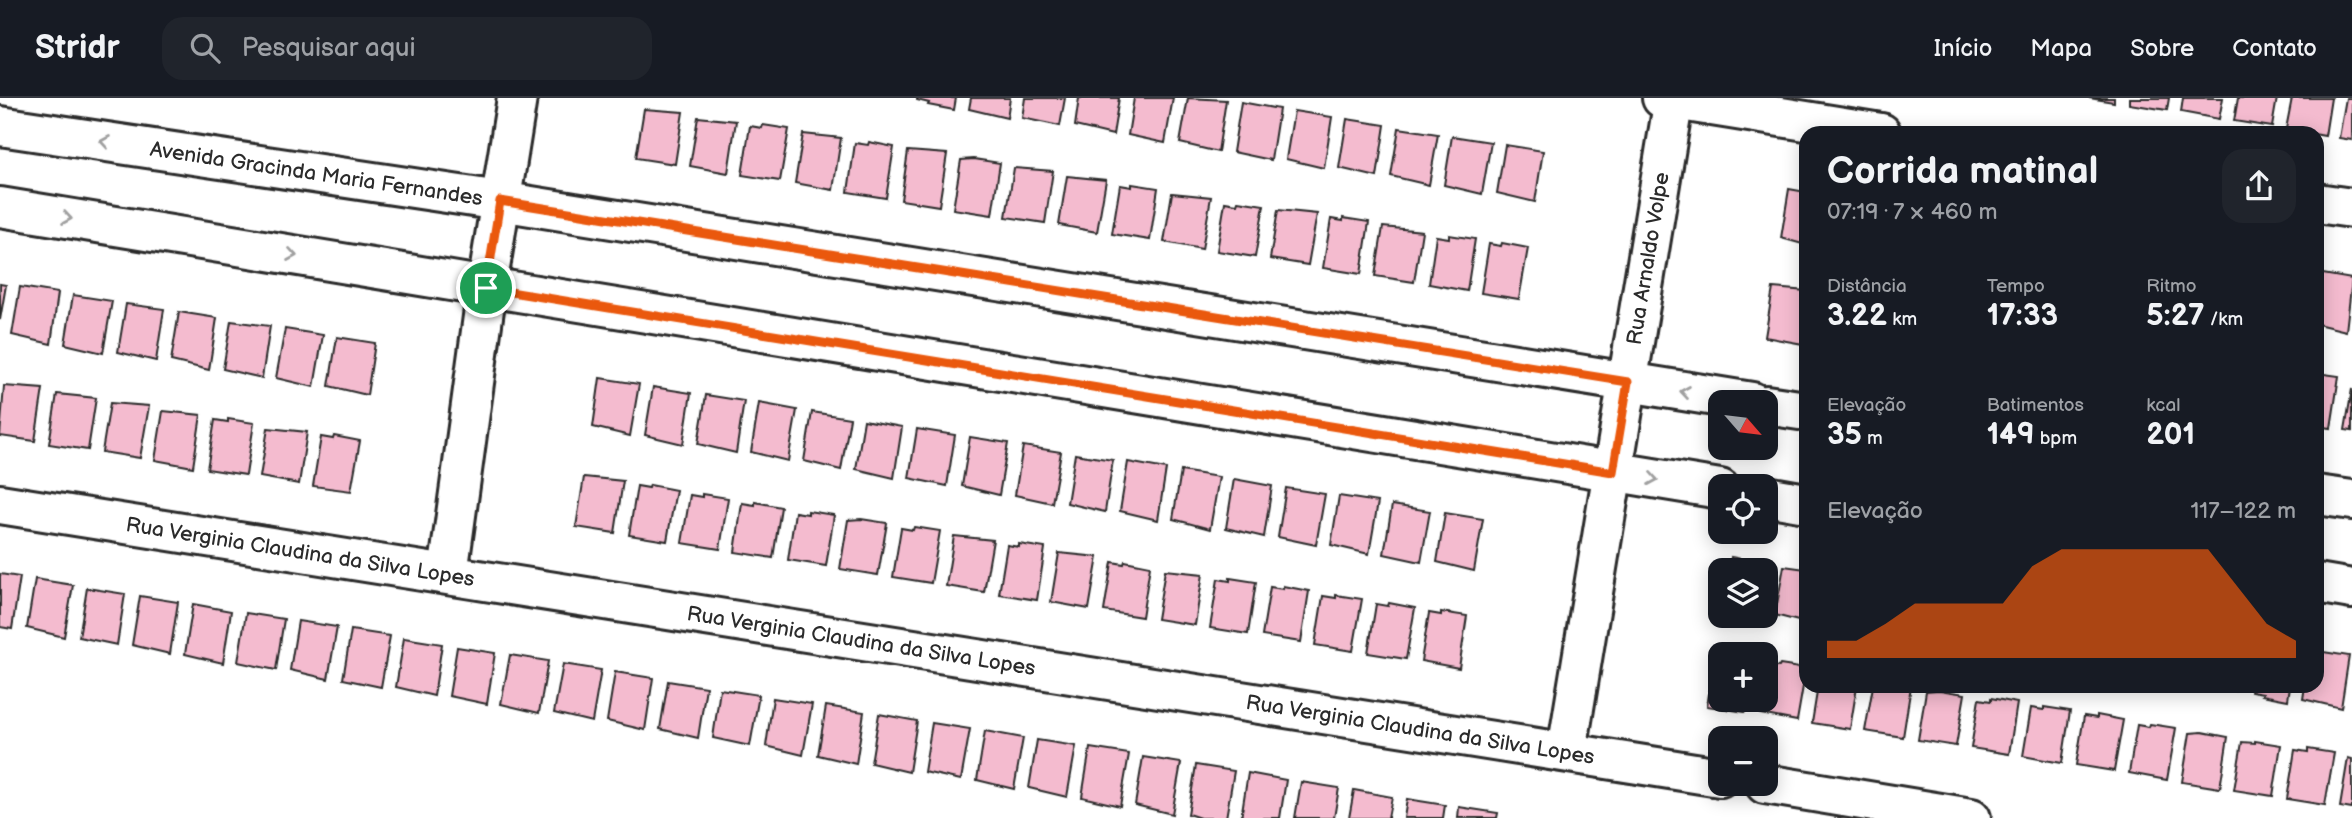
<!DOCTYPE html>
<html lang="pt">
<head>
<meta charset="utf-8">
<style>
  :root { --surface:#171b24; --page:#20242c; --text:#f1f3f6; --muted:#9ea1a6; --line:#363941; --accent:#ea580c }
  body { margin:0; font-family:"Balsamiq Sans",sans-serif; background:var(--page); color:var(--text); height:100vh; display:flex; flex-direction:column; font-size:26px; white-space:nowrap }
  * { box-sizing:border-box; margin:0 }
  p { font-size:23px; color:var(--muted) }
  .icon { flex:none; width:38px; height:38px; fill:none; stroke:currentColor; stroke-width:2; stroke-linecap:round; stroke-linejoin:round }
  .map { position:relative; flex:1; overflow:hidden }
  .drawer { position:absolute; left:1799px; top:28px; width:525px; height:567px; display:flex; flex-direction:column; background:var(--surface); border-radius:21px; box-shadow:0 4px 18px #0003 }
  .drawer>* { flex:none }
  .needle { width:46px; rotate:118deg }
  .controls { position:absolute; left:1708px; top:292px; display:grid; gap:14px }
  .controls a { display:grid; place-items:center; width:70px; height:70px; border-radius:14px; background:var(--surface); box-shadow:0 4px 18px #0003; font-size:35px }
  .pin { position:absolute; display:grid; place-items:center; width:60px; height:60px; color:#fff; margin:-30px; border:4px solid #fff; border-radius:50%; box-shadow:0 2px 7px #0007 }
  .round { display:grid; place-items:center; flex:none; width:74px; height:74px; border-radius:21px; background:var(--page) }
  .headline { display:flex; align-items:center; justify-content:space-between; height:119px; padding:0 28px }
  h1 { font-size:38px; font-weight:800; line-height:52px }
  .figures { display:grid; grid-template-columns:repeat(3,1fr); gap:10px; height:119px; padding:7px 28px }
  .figures div { display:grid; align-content:center }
  .figures b { font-size:30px; font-weight:800 }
  .figures small { font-size:19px; font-weight:400 }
  .figures p { font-size:19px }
  .chart { height:196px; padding:14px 28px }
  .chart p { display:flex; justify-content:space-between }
  .chart svg { width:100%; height:126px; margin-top:7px; fill:var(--accent); opacity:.7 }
  header { display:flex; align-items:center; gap:42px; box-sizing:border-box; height:98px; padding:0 35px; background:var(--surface); border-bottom:2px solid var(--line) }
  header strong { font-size:33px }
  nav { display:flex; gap:38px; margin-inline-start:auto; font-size:24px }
  .search { width:490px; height:63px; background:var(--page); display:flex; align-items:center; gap:18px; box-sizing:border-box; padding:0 24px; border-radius:21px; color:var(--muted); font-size:26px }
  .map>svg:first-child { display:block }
</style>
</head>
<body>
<header>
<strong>Stridr</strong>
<div class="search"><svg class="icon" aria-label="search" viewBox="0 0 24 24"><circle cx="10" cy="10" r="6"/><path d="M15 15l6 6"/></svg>Pesquisar aqui</div>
<nav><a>Início</a><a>Mapa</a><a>Sobre</a><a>Contato</a></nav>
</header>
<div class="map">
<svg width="2352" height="720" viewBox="0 0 2352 720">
  <rect width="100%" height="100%" fill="#fff"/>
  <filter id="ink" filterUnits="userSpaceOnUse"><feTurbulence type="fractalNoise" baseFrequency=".0143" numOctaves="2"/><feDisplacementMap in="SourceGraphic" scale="14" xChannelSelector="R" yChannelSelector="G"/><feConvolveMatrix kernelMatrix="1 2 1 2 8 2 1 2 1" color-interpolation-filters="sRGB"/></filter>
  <g filter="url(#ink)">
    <g fill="#f4bbcf" stroke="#2b2b2b" stroke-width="2">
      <polygon points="917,0 956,0 954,12 928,7 929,5 917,2"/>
      <polygon points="971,0 1010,0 1007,20 969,11"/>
      <polygon points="1025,0 1065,0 1060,28 1022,20"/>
      <polygon points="1079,0 1119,0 1113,37 1075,28"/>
      <polygon points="1134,0 1173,0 1165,45 1128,37"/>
      <polygon points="1188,0 1226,2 1218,54 1180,45"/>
      <polygon points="2089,0 2114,0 2114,4"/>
      <polygon points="2129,0 2169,0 2167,12 2129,6"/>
      <polygon points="2183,0 2223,0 2219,21 2181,14"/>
      <polygon points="2238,0 2277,0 2272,29 2234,23"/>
      <polygon points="2292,0 2331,0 2325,38 2286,31"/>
      <polygon points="2346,0 2352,0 2352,42 2339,40"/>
      <polygon points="1241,4 1279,11 1271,62 1233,54"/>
      <polygon points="644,11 683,14 675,66 636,60"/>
      <polygon points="1294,13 1332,19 1324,70 1286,61"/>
      <polygon points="698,19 736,23 728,75 690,68"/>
      <polygon points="1347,21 1385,27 1377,79 1339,70"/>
      <polygon points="763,27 789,31 780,83 742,77 750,28 762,30"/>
      <polygon points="1399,30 1438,36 1429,87 1391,78"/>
      <polygon points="803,36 841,40 833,92 795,85"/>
      <polygon points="1452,38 1491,44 1482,96 1444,87"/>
      <polygon points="869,44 894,49 886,100 848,94 855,45 868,47"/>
      <polygon points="1505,47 1543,53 1535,104 1497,95"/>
      <polygon points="908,53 947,56 939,108 901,102"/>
      <polygon points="974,61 1000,65 992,117 953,111 961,62"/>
      <polygon points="1014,70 1053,73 1045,125 1006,119"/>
      <polygon points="1067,78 1106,82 1097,134 1059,127"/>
      <polygon points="1132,86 1158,90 1150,142 1112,136 1120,87 1132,89"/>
      <polygon points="1789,91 1806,94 1806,147 1781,140"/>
      <polygon points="1172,95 1211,99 1202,151 1164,144"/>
      <polygon points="1238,103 1264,107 1255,159 1217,153 1225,104 1237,106"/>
      <polygon points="1278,112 1317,116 1308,167 1270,161"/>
      <polygon points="1343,120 1369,124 1361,176 1323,170 1331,121 1343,123"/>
      <polygon points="1383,129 1422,133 1414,184 1375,178"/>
      <polygon points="1449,137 1475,141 1467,193 1429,186 1436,138 1449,140"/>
      <polygon points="1502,145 1528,150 1519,201 1481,195 1489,146 1501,148"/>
      <polygon points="2317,175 2352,181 2346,233 2317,226"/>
      <polygon points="0,186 6,187 0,222"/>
      <polygon points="20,189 58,195 51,246 12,237"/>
      <polygon points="1773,190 1806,193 1803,246 1765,239"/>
      <polygon points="73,197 112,203 103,255 65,246"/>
      <polygon points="126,206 164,211 156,263 118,254"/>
      <polygon points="179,214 217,220 209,272 171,263"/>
      <polygon points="231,223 270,228 262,280 223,271"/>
      <polygon points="285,231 323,237 314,289 276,280"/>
      <polygon points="337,239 375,245 367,297 329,288"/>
      <polygon points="2317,275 2339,278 2331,330 2317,328"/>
      <polygon points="600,280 639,286 630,338 593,329"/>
      <polygon points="4,288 43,291 35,343 0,338"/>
      <polygon points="653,289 691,295 683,346 645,337"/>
      <polygon points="2352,291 2352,333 2345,332"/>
      <polygon points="57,296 96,300 88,352 49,346"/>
      <polygon points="706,297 744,303 736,355 698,346"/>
      <polygon points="110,305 149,308 140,360 102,354"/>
      <polygon points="759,305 797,312 788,363 751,354"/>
      <polygon points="163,313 201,317 193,369 155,362"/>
      <polygon points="812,314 850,320 841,372 804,363"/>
      <polygon points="228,321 254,325 246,377 207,371 215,322 228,324"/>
      <polygon points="864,322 902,329 894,380 856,371"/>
      <polygon points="268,330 307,334 299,386 260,379"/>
      <polygon points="917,331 955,337 947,388 909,380"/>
      <polygon points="334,338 360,343 351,393 313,388 321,339 333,341"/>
      <polygon points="970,339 1008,345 999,397 962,388"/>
      <polygon points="1023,348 1061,354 1052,405 1015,397"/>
      <polygon points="1075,356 1113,362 1105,414 1067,405"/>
      <polygon points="1128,364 1166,371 1158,422 1120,413"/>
      <polygon points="1181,373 1219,379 1210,431 1173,421"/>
      <polygon points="584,379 623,383 615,435 576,429"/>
      <polygon points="1234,381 1272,388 1264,439 1226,430"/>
      <polygon points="650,387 676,392 667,443 629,437 637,388 649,390"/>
      <polygon points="1286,390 1325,396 1316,447 1278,439"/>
      <polygon points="702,396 728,400 720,451 682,445 690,397 702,399"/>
      <polygon points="1339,398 1378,404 1369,456 1331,447"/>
      <polygon points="755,404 781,409 773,460 735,454 742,405 755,407"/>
      <polygon points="1392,407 1430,413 1421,464 1384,456"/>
      <polygon points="808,413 834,417 826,468 788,462 795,414 808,416"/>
      <polygon points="1445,415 1483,421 1474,473 1437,464"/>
      <polygon points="861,421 887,425 878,477 840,471 848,422"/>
      <polygon points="914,429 940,433 931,485 893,479 901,430 913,432"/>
      <polygon points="954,438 993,442 984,494 946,488"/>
      <polygon points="1019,446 1045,450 1037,502 999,496 1007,447 1019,449"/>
      <polygon points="1059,455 1098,459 1089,511 1051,504"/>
      <polygon points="1731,459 1769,466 1766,485 1766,472 1729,472"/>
      <polygon points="1125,463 1150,468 1142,519 1104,513 1112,464 1124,466"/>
      <polygon points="1784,468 1806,471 1806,525 1775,517"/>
      <polygon points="1165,472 1203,476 1195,527 1157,521"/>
      <polygon points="0,476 20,479 12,531 0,529"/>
      <polygon points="1230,480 1256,484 1248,536 1210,530 1218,481 1230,483"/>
      <polygon points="35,481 73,487 64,539 27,530"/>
      <polygon points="1283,488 1309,493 1301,544 1262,538 1270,489 1283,491"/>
      <polygon points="87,490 125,496 117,547 79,539"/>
      <polygon points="1336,497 1362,501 1353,553 1315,547 1323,498 1336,500"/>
      <polygon points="140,498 178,504 170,556 132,547"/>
      <polygon points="1389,505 1415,510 1406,561 1368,555 1376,506 1388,508"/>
      <polygon points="193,506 231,513 223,565 185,556"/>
      <polygon points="1441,514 1467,518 1459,570 1421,563 1429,515 1441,517"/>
      <polygon points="246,515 284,521 276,572 238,564"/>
      <polygon points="298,523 337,529 328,581 290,572"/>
      <polygon points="351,532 390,538 381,589 343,581"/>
      <polygon points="404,540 442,546 434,598 396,589"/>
      <polygon points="457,549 495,555 487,606 449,598"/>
      <polygon points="2317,553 2349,558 2341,610 2303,601 2305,588 2317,588"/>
      <polygon points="510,557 548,563 539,615 501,606"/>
      <polygon points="1715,559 1720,560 1720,602 1747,602 1745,614 1707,608"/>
      <polygon points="563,566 601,572 592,624 554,615"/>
      <polygon points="1780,567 1806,571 1797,623 1760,616 1762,602 1766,602 1768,568 1779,569"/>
      <polygon points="615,574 653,580 645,632 607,623"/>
      <polygon points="668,583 706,589 698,640 660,631"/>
      <polygon points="1818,588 1857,588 1850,631 1812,625"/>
      <polygon points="1873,588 1911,588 1903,639 1865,633"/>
      <polygon points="2210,588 2236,588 2235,593"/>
      <polygon points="2251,588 2290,588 2288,602 2262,597 2263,595 2251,593"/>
      <polygon points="720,591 759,597 750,648 713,640"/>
      <polygon points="1939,592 1965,596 1956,648 1918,642 1926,593"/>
      <polygon points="773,600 812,606 803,657 766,648"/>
      <polygon points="1991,600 2017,605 2009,656 1971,650 1979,601 1991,603"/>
      <polygon points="826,608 864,614 856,666 818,657"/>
      <polygon points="2044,609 2070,613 2062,665 2023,658 2031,610 2044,612"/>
      <polygon points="879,616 917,623 909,674 871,665"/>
      <polygon points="2097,617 2123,622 2114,673 2076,667 2084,618 2097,620"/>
      <polygon points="932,625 970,631 961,682 924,674"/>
      <polygon points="2150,626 2176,630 2167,682 2129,675 2137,627 2149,629"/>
      <polygon points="985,633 1023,640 1014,691 977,682"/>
      <polygon points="2202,634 2228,639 2220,690 2182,684 2190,635"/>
      <polygon points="1037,642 1076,648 1067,699 1029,690"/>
      <polygon points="2255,643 2281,647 2273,698 2234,692 2242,644 2255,645"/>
      <polygon points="1090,650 1129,656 1120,708 1082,699"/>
      <polygon points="2308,651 2334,655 2325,707 2287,701 2295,652 2308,654"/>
      <polygon points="1143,659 1181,665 1172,716 1135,707"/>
      <polygon points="2348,660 2352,661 2352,711 2340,709"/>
      <polygon points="1196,667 1234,673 1226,720 1200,720 1188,716"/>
      <polygon points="1248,675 1286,682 1280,720 1241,720"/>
      <polygon points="1301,684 1339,690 1334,720 1295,720"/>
      <polygon points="1354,692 1392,699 1388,720 1349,720"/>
      <polygon points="1407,701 1445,707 1443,720 1404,720"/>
      <polygon points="1459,709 1498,715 1497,720 1458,720"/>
    </g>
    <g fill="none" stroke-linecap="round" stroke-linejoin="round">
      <defs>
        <g id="minor">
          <polyline points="1662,0 1881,35"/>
          <path id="s1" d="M0,28L500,103L1752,304"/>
          <polyline points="2317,105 2352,110"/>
          <polyline points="0,109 1720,391"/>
          <polyline points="1766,307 1806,313"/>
          <polyline points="2317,397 2352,402"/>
          <polyline points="1766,398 1806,405"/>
          <path id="s2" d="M0,406L1720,679"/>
          <polyline points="448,476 487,189 517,0"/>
          <polyline points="2317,485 2352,491"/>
          <path id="s3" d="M1567,653L1674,0"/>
          <polyline points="1765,686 1971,720"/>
        </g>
      </defs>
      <use href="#minor" stroke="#2b2b2b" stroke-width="44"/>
      <use href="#minor" stroke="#fff" stroke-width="38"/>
    </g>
    <defs><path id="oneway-chevron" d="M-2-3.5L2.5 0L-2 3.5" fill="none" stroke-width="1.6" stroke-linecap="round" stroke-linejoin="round" transform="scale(1.75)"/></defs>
    <g stroke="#a0a0a0">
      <use href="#oneway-chevron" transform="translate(105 44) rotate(-171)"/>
      <use href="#oneway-chevron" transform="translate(67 120) rotate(9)"/>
      <use href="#oneway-chevron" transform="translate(292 157) rotate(9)"/>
      <use href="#oneway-chevron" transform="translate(1685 294) rotate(-171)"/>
      <use href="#oneway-chevron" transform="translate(1653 381) rotate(9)"/>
    </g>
  </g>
  <g fill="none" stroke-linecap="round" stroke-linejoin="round" filter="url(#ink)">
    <defs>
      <polygon id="route" points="500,103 1628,284 1613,374 486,190"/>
    </defs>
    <use href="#route" stroke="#fff" stroke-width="14"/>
    <use href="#route" stroke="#ea580c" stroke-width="9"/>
  </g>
  <g text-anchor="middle" stroke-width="6" stroke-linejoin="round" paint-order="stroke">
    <g font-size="21" fill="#2b2b2b" stroke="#fff">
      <text dy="7" stroke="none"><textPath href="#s1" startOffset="320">Avenida Gracinda Maria Fernandes</textPath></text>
      <text dy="7" stroke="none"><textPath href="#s3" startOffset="499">Rua Arnaldo Volpe</textPath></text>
      <text dy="7" stroke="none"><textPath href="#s2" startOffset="304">Rua Verginia Claudina da Silva Lopes</textPath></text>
      <text dy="7" stroke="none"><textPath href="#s2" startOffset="872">Rua Verginia Claudina da Silva Lopes</textPath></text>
      <text dy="7" stroke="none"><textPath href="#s2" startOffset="1438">Rua Verginia Claudina da Silva Lopes</textPath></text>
    </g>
  </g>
</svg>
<div class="controls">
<a><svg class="needle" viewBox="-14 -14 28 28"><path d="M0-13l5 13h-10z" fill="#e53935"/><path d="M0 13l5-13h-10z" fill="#9ea1a6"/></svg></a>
<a><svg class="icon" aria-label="locate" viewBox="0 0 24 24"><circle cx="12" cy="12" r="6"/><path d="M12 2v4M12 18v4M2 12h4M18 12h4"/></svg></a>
<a><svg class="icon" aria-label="layers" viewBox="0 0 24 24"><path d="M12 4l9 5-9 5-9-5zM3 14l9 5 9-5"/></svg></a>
<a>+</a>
<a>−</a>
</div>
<div class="pin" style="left:486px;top:190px;background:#1e9e55"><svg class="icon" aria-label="arrive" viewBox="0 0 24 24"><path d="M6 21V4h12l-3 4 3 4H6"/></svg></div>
<section class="drawer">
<div class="headline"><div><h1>Corrida matinal</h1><p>07:19 · 7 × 460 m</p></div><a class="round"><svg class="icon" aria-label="share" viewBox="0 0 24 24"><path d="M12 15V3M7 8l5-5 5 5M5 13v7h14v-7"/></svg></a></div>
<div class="figures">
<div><p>Distância</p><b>3.22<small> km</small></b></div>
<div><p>Tempo</p><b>17:33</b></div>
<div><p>Ritmo</p><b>5:27<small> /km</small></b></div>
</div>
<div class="figures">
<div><p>Elevação</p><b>35<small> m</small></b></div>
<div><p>Batimentos</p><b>149<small> bpm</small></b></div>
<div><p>kcal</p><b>201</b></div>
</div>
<div class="chart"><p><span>Elevação</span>117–122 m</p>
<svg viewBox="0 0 160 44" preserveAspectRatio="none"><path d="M0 44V38L10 38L20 32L30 25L40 25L50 25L60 25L70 12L80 6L90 6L100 6L110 6L120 6L130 6L140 19L150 32L160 38V44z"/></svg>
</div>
</section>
</div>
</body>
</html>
